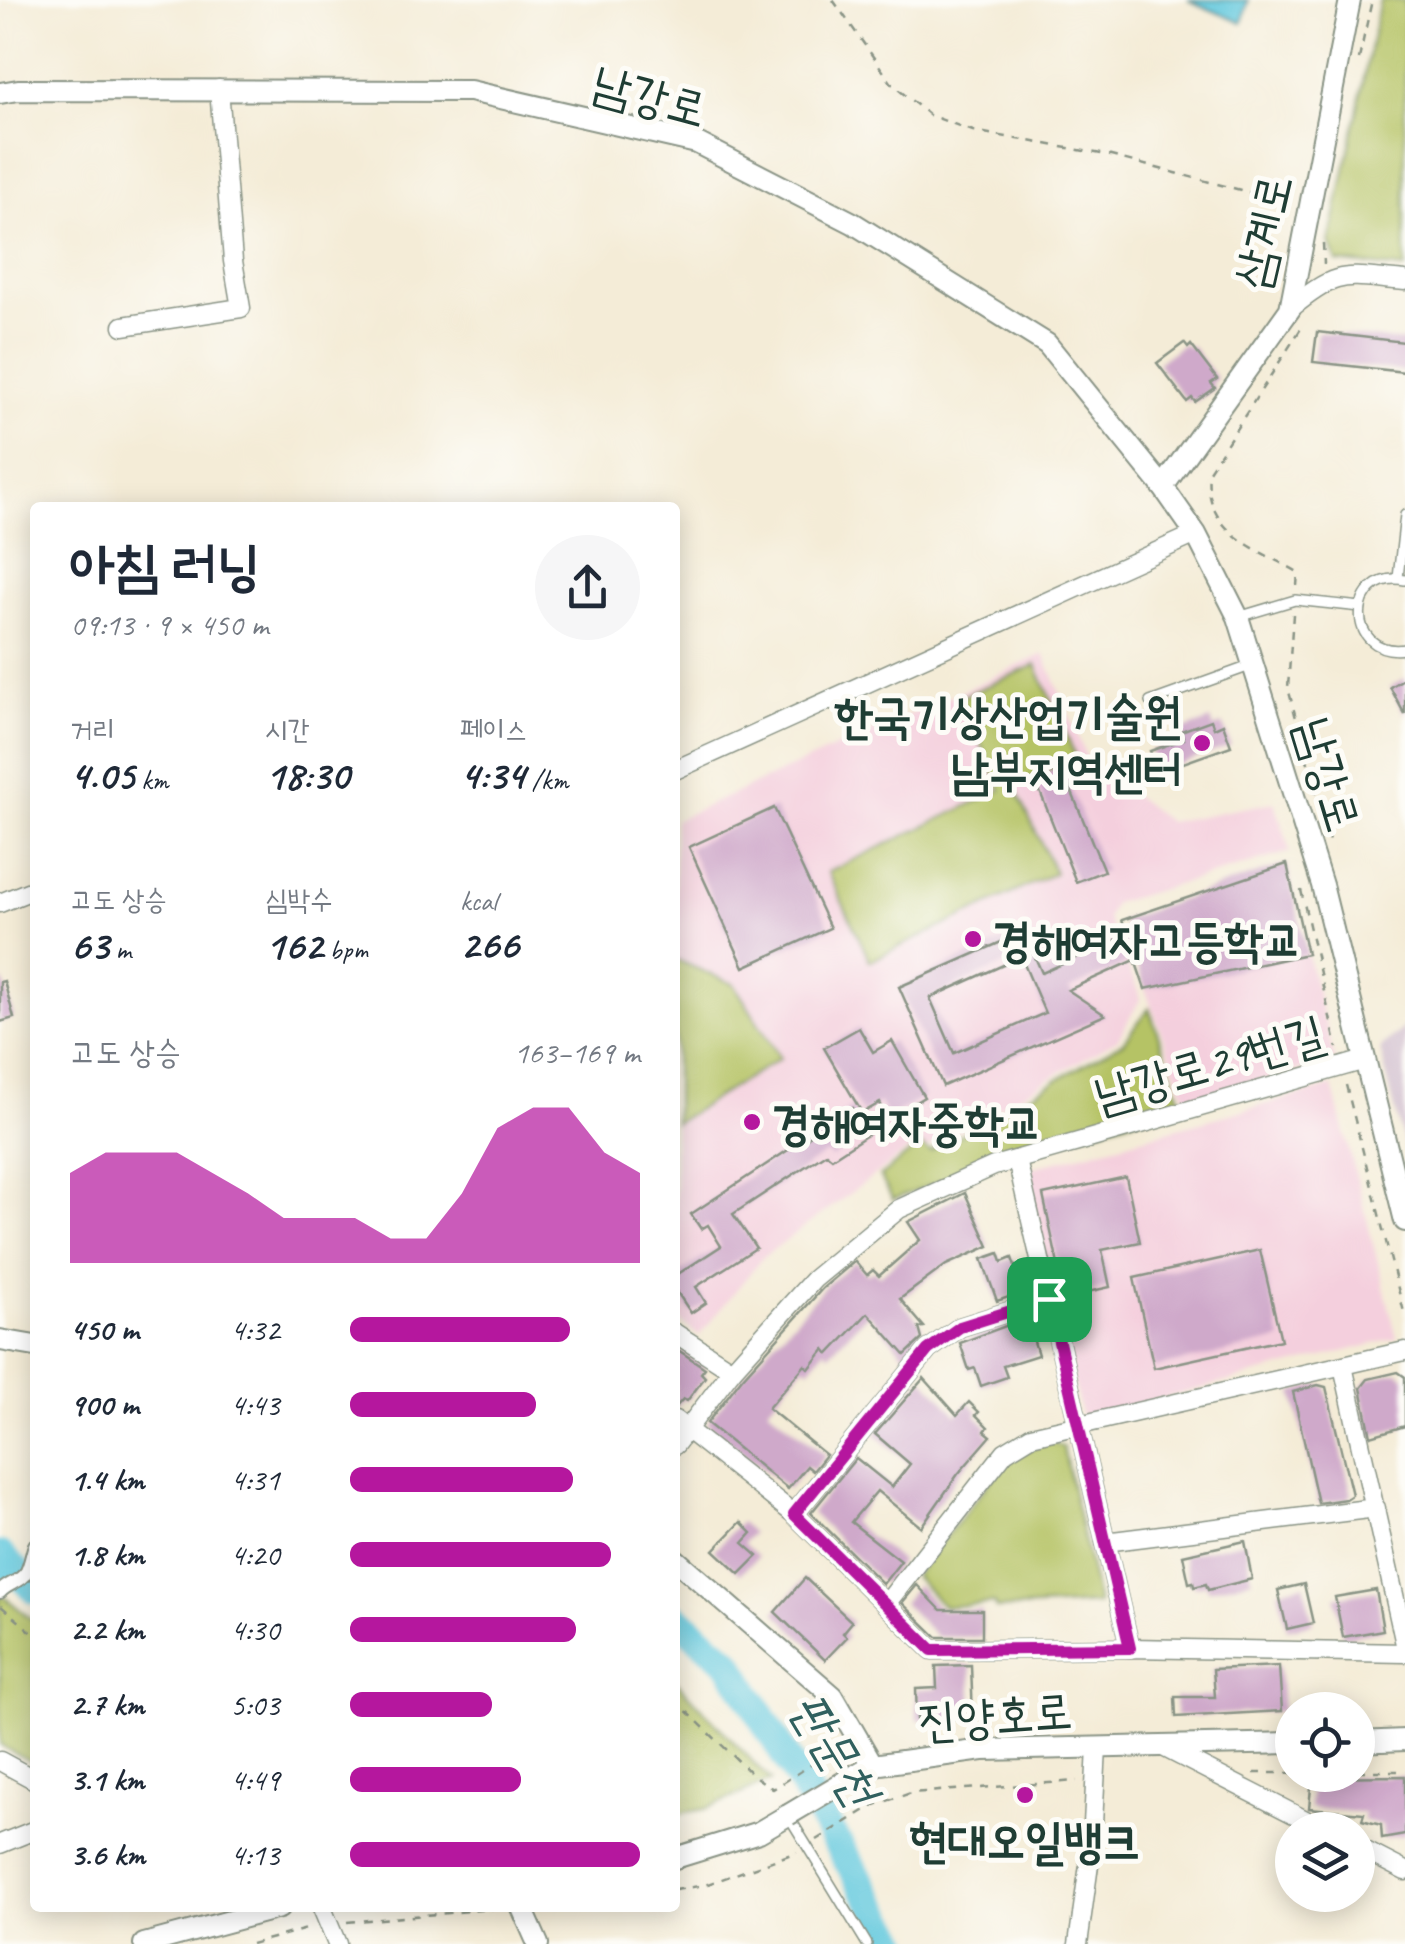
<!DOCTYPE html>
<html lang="ko">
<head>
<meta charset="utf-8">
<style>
  :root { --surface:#fff; --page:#f6f6f7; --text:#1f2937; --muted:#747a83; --accent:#b5179e }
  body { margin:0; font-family:Caveat,"Poor Story",sans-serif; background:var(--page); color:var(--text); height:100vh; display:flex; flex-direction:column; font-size:38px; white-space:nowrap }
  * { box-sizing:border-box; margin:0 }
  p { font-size:32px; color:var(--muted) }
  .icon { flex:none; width:55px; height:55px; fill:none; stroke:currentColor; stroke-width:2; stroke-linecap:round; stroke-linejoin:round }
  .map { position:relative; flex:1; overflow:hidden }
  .drawer { position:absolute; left:30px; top:502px; width:650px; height:1410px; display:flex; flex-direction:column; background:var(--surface); border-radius:10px; box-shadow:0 5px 25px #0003 }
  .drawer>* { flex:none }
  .tools { position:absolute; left:1275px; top:1692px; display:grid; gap:20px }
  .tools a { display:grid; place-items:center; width:100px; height:100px; border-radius:50%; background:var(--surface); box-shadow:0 5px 25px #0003; font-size:50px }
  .pin { position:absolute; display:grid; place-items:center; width:85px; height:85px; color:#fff; margin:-42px; border-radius:20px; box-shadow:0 5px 15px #0006 }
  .round { display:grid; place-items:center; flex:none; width:105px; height:105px; border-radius:52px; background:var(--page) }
  .summary { display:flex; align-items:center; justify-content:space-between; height:170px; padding:0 40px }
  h1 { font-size:55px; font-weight:800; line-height:75px }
  .stats { display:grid; grid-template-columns:repeat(3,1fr); gap:15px; height:170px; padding:10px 40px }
  .stats div { display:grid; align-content:center }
  .stats b { font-size:42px; font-weight:800 }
  .stats small { font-size:28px; font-weight:400 }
  .stats p { font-size:28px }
  .chart { height:280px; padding:20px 40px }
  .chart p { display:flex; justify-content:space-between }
  .chart svg { width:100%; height:180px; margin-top:10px; fill:var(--accent); opacity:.7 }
  ul { padding:0 40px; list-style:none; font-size:32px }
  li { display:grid; grid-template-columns:160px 120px 1fr; align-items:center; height:75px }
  li i { height:25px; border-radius:12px; background:var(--accent) }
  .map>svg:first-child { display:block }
</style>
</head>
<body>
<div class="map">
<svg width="1405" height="1944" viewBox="0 0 1405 1944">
  <rect width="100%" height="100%" fill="#fdfcf7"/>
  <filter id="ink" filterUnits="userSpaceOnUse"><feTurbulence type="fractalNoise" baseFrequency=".01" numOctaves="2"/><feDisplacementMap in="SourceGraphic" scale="20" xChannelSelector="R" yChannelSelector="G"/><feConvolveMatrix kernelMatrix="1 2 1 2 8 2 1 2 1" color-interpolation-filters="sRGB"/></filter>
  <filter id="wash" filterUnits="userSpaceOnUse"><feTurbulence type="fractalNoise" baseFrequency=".0048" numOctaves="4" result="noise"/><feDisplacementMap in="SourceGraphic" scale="40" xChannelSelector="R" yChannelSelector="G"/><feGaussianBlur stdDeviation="2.25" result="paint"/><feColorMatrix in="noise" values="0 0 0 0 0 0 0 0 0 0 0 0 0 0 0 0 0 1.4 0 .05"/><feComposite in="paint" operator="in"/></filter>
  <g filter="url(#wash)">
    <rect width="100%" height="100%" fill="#f4ecd7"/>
    <g fill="#f4cfdd">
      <polygon points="1044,654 1087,759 1168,822 1275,802 1290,852 1114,903 1107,918 1141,998 1118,1039 926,1149 920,1142 762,1258 699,1336 675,1316 675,820"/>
      <polygon points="1307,954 1335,1060 1187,1102 1145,989"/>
      <polygon points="1333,1086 1397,1338 1082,1419 1024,1170"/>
    </g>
    <polygon fill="#d0bdcd" points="1405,1026 1405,1149 1380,1049"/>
    <g fill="#b5c365" stroke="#6a804c" stroke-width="2.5">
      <polygon points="1380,0 1405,0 1405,269 1337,262 1330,243"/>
      <polygon points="1036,665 1076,758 1014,785 1055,873 870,961 828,872 1001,790 961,697"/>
      <polygon points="679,961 734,984 780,1058 675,1123 675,964"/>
      <polygon points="1149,1008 1183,1106 1014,1152 893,1200 880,1176 920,1145 930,1152 1123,1042"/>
      <polygon points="1049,1440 1063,1447 1098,1604 996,1609 994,1603 944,1607 914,1576 1008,1459"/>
      <polygon points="0,1593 35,1622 35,1764 0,1745"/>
      <polygon points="675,1680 771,1781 705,1809 675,1814"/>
    </g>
    <polygon fill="#61c8dd" stroke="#408288" stroke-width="2.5" points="1188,0 1248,0 1242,23"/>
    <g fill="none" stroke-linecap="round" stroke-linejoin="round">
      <g stroke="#61c8dd" stroke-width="30">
        <polyline points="0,1556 35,1589"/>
        <polyline points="675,1617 729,1662 898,1944"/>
      </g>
    </g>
    <g id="blocks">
      <g fill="#cfa9ca" fill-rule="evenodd">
        <polygon points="1317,332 1405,342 1405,372 1313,362"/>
        <polygon points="1184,343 1188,348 1191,345 1217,379 1211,383 1215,388 1195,402 1192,398 1187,402 1157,363"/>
        <polygon points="1405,678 1405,715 1390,687"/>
        <polygon points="1211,720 1214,728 1223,724 1231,746 1158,772 1150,751 1184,739 1181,731"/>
        <polygon points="1062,768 1104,871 1076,882 1035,779"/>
        <polygon points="774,808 830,928 744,967 689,847"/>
        <path d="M1287,864L1307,954L1145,989L1135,960L1068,990L1105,1015L943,1086L899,987L1024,932L1042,973L1127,935L1122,920ZM1021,957L1045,1013L954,1053L930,998Z"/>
        <polygon points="4,981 14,1018 0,1022 0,982"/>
        <polygon points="859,1028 873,1052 892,1041 924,1097 888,1118 880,1103 862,1113 824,1048"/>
        <polygon points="852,1108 869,1134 832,1158 826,1153 733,1214 756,1248 696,1287 706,1303 691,1313 675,1289 675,1276 721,1246 708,1225 701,1229 691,1214"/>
        <polygon points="1126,1177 1140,1242 1102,1250 1110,1287 1065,1297 1043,1195"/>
        <polygon points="965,1193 989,1246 946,1265 900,1299 924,1327 919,1328 922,1339 905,1355 868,1313 829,1354 825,1349 809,1369 805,1365 768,1408 826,1455 813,1471 807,1466 788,1489 707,1423 742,1378 823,1288 855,1261 867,1275 873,1270 879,1276 920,1240 908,1222"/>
        <polygon points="1260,1250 1281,1340 1154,1368 1134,1278"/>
        <polygon points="999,1253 1002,1262 1012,1258 1024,1292 997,1301 982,1259"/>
        <polygon points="1019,1321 1029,1325 1038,1355 1003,1366 1007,1377 981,1386 975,1368 969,1370 960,1343"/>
        <polygon points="675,1348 705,1368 701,1373 705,1377 687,1401 683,1399 675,1408"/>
        <polygon points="1398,1372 1405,1377 1405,1426 1371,1436 1361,1388 1368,1379"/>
        <polygon points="924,1378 957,1415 969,1402 979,1412 976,1415 988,1427 985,1431 991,1436 958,1474 921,1527 877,1491 851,1522 901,1561 883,1584 811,1513 856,1458 892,1487 910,1464 875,1434"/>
        <polygon points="1318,1385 1326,1387 1352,1495 1346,1499 1318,1503 1293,1392"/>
        <polygon points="741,1522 752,1533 743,1543 758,1556 740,1574 714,1550"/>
        <polygon points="1245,1541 1252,1579 1208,1590 1206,1584 1194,1587 1193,1582 1189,1583 1183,1555"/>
        <polygon points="805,1578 852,1622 843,1633 847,1637 825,1660 775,1612"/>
        <polygon points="1304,1584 1313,1623 1287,1629 1278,1590"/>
        <polygon points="917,1585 941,1610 982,1610 982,1637 937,1637 902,1603"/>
        <polygon points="1376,1590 1383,1630 1343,1637 1335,1597"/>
        <polygon points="971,1665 973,1718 917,1720 916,1689 937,1688 936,1666"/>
        <polygon points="1279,1666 1282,1711 1176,1717 1175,1697 1215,1697 1213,1669"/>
        <polygon points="1405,1776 1405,1835 1382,1839 1381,1825 1362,1820 1364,1813 1309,1808 1312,1777"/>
      </g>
    </g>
  </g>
  <g filter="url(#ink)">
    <use href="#blocks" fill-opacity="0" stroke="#8a9486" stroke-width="2.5"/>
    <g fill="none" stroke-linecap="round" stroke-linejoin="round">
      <defs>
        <g id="service">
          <polyline points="1398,578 1405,515"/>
          <path d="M1405,580C1347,569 1344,658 1405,649"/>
          <polyline points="1238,617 1295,600 1361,607"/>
          <polyline points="1150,702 1250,666"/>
          <polyline points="788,1815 867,1944"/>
        </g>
        <path id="pedestrian" d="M0,1592C8,1583 21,1582 27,1571C31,1563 32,1553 35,1545"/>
        <g id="minor">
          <path d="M1290,309C1340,268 1343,276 1405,281"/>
          <polyline points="123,326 241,308 233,261 219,89"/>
          <polyline points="675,770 1196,534"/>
          <polyline points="0,903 35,889"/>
          <polyline points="1017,1160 1130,1648"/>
          <polyline points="675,1333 732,1370"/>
          <polyline points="1343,1366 1405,1644"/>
          <polyline points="675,1420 794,1514 932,1650 1130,1648 1405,1653"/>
          <polyline points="675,1445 732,1370 814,1279 899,1209 994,1166 1365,1060"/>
          <polyline points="794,1514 928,1350 960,1327 1049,1299"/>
          <polyline points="1105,1542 1376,1508"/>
          <polyline points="886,1604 1005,1452 1031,1436 1405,1351"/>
          <polyline points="1163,1747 1325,1830"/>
          <polyline points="0,1761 35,1780"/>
          <polyline points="0,1844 35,1830"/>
          <polyline points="1358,1847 1405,1871"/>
          <polyline points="322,1908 337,1944"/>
          <polyline points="1078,1944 1092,1843 1097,1748"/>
        </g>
        <g id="tertiary">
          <polyline points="1350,0 1290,309 1163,487 1196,534 1238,617 1322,885 1405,1221"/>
          <polyline points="0,93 18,90 470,91 697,143 853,223 1047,344 1163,487"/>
          <polyline points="0,1340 35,1346"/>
          <polyline points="675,1559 833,1696 873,1765"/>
          <polyline points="1358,1742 1405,1740"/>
          <polyline points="857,1774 873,1765 983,1750 1292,1743"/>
          <polyline points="675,1858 759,1832 788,1815"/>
          <polyline points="522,1908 538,1944"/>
          <polyline points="144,1944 279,1908"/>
        </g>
      </defs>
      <use href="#service" stroke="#8a9486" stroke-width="12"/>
      <use href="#pedestrian" stroke="#8a9486" stroke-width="16"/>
      <use href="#minor" stroke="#8a9486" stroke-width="21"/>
      <use href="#tertiary" stroke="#8a9486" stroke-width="24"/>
      <g stroke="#8a9486" stroke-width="2.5" stroke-dasharray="8 8" stroke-linecap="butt">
        <polyline points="833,0 893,85 929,115 973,131 1107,155 1290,203"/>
        <polyline points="1359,59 1372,0"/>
        <polyline points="1323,243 1324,264"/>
        <path d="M1297,586L1298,572C1253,547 1203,532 1209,471L1304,324"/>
        <polyline points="1293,614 1288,688 1330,845"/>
        <polyline points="1301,890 1337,1048"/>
        <polyline points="1346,1085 1405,1316"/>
        <polyline points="1,1606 35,1635"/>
        <polyline points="675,1700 753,1775 773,1789 825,1756 832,1768"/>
        <polyline points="1358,1771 1405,1771"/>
        <polyline points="1254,1773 1292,1773"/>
        <polyline points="850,1801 858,1815"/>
        <polyline points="817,1840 872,1806 911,1793 1077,1781"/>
        <polyline points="675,1890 705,1885 797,1852"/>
        <polyline points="347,1922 503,1908"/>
        <polyline points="251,1944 310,1928"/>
      </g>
      <use href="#service" stroke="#fff" stroke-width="9"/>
      <use href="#pedestrian" stroke="#fff" stroke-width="12"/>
      <use href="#minor" stroke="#fff" stroke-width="18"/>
      <use href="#tertiary" stroke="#fff" stroke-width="20"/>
      <defs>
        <polyline id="tertiary-bridge" points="788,1815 857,1774"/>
      </defs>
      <use href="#tertiary-bridge" stroke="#8a9486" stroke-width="24" stroke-linecap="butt"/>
      <use href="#tertiary-bridge" stroke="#fff" stroke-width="20"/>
    </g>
  </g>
  <g fill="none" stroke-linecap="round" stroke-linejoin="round" filter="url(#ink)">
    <defs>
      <polygon id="route" points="1049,1299 1130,1648 932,1650 794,1514 928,1350 960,1327"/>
    </defs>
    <use href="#route" stroke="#fff" stroke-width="20"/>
    <use href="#route" stroke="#b5179e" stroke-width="12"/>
  </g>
  <g fill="#b5179e" stroke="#fdfcf7" stroke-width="4">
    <circle cx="1202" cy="743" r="10"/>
    <circle cx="973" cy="939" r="10"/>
    <circle cx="752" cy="1122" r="10"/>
    <circle cx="1025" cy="1795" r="10"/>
  </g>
  <g text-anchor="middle" stroke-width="10" stroke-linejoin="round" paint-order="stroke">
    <g font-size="48" fill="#1f3d34" stroke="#fdfcf7">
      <text transform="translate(650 95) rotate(15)" y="17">남강로</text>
      <text transform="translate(1262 231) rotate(-77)" y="17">삼계로</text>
      <text transform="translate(1329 774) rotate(73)" y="17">남강로</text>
      <text transform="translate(1209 1063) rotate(-16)" y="17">남강로29번길</text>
      <text transform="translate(995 1715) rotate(-4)" y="17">진양호로</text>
    </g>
    <g font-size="48" font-weight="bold" fill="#1f3d34" stroke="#fdfcf7" text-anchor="start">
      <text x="1182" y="732" text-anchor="end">한국기상산업기술원<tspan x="1182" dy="55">남부지역센터</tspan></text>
      <text x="993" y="956">경해여자고등학교</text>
      <text x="772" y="1139">경해여자중학교</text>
      <text x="1025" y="1857" text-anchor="middle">현대오일뱅크</text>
    </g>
    <g font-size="50" font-style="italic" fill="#30605e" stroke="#fdfcf7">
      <text transform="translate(836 1748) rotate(59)" y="18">판문천</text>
    </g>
  </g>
</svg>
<div class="tools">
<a><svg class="icon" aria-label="locate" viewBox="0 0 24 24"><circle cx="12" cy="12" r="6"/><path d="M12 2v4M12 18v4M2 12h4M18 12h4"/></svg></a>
<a><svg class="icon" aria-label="layers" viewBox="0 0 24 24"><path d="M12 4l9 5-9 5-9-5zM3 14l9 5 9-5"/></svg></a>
</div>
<div class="pin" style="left:1049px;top:1299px;background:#1e9e55"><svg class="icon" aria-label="arrive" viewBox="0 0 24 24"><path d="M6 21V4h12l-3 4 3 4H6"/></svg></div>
<section class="drawer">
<div class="summary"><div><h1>아침 러닝</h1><p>09:13 · 9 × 450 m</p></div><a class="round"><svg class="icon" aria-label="share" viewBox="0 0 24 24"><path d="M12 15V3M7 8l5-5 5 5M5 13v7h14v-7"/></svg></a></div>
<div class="stats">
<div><p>거리</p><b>4.05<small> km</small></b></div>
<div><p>시간</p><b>18:30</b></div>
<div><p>페이스</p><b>4:34<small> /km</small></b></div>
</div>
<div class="stats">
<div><p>고도 상승</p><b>63<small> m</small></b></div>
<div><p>심박수</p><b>162<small> bpm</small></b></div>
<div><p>kcal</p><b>266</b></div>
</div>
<div class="chart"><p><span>고도 상승</span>163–169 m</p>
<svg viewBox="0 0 160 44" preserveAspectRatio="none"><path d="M0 44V22L10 17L20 17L30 17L40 22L50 27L60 33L70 33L80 33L90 38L100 38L110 27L120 11L130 6L140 6L150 17L160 22V44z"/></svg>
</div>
<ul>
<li><b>450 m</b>4:32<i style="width:76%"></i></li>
<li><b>900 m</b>4:43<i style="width:64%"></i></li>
<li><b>1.4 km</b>4:31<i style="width:77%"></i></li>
<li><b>1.8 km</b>4:20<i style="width:90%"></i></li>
<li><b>2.2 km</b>4:30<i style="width:78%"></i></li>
<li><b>2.7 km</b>5:03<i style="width:49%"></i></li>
<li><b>3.1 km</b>4:49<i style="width:59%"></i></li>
<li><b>3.6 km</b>4:13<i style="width:100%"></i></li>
</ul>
</section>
</div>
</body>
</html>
